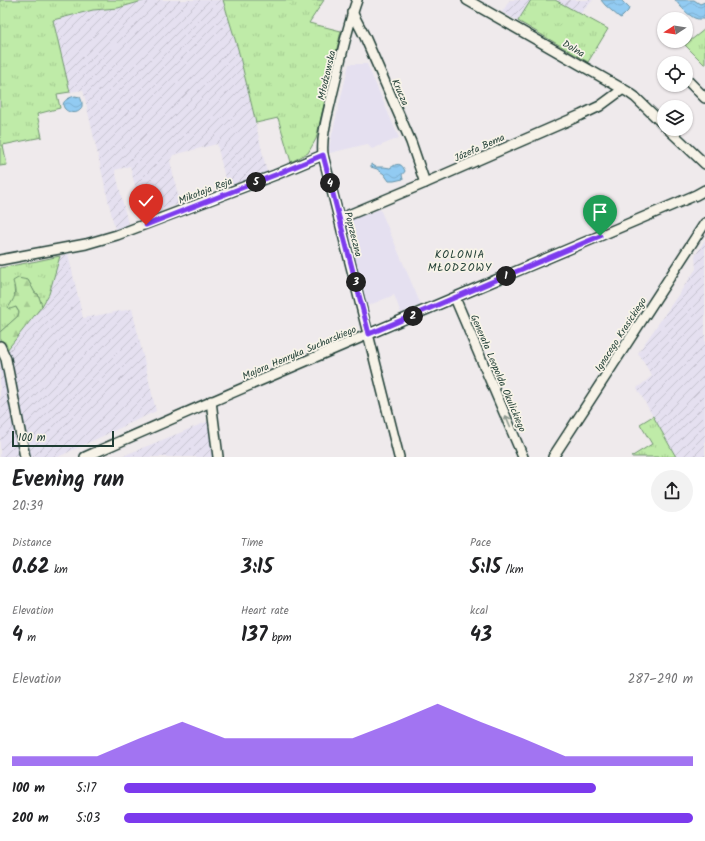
<!DOCTYPE html>
<html lang="en">
<head>
<meta charset="utf-8">
<style>
  :root { --surface:#fff; --page:#f2f2f2; --text:#202124; --muted:#757577; --accent:#7c3aed }
  body { margin:0; font-family:Kalam,sans-serif; background:var(--page); color:var(--text); height:100vh; display:flex; flex-direction:column; font-size:15px; white-space:nowrap }
  * { box-sizing:border-box; margin:0 }
  p { font-size:13px; color:var(--muted) }
  .icon { flex:none; width:22px; height:22px; fill:none; stroke:currentColor; stroke-width:2; stroke-linecap:round; stroke-linejoin:round }
  .map { position:relative; height:457px; overflow:hidden }
  .panel { display:flex; flex-direction:column; background:var(--surface); flex:1 }
  .panel>* { flex:none }
  .needle { width:26px; rotate:258deg }
  .tools { position:absolute; left:657px; top:12px; display:grid; gap:8px }
  .tools a { display:grid; place-items:center; width:36px; height:36px; border-radius:50%; background:var(--surface); box-shadow:0 1px 3px #0004; font-size:20px }
  .scale { position:absolute; left:12px; bottom:10px; width:102px; box-sizing:border-box; padding-left:4px; border:2px solid #1f3d34; border-top:0; font-size:11px; line-height:14px; white-space:nowrap; color:#1f3d34; -webkit-text-stroke:3px #f7f3e8; paint-order:stroke }
  .pin { position:absolute; display:grid; place-items:center; width:34px; height:34px; color:#fff; margin:-41px -17px; border-radius:50% 50% 50% 0; rotate:-45deg; box-shadow:0 0 4px #0007 }
  .pin .icon { rotate:45deg }
  .km { position:absolute; width:20px; height:20px; margin:-10px; border-radius:50%; background:#222; color:#fff; font-size:11px; line-height:20px; text-align:center }
  .round { display:grid; place-items:center; flex:none; width:42px; height:42px; border-radius:21px; background:var(--page) }
  .headline { display:flex; align-items:center; justify-content:space-between; height:68px; padding:0 12px }
  h1 { font-size:22px; font-weight:800; line-height:30px }
  .metrics { display:grid; grid-template-columns:repeat(3,1fr); gap:6px; height:68px; padding:4px 12px }
  .metrics div { display:grid; align-content:center }
  .metrics b { font-size:20px; font-weight:800 }
  .metrics small { font-size:11px; font-weight:400 }
  .metrics p { font-size:11px }
  .chart { height:112px; padding:8px 12px }
  .chart p { display:flex; justify-content:space-between }
  .chart svg { width:100%; height:72px; margin-top:4px; fill:var(--accent); opacity:.7 }
  ul { padding:0 12px; list-style:none; font-size:13px }
  li { display:grid; grid-template-columns:64px 48px 1fr; align-items:center; height:30px }
  li i { height:10px; border-radius:5px; background:var(--accent) }
  .map>svg:first-child { display:block }
</style>
</head>
<body>
<div class="map">
<svg width="705" height="457" viewBox="0 0 705 457">
  <defs>
    <pattern id="industrial-furrows" width="10" height="10" patternUnits="userSpaceOnUse"><rect width="10" height="10" fill="#e5e0f0"/><path d="M-1 1l2-2M0 10L10 0M9 11l2-2" fill="none" stroke="#c4c1ce"/></pattern>
    <pattern id="grass-tufts" width="24" height="20" patternUnits="userSpaceOnUse"><rect width="24" height="20" fill="#bfeba8"/><path d="M3 7l-1-3M5 7V3M7 7l1-3M15 17l-1-3M17 17v-4M19 17l1-3" fill="none" stroke="#a4ca91"/></pattern>
    <pattern id="forest-firs" width="22" height="20" patternUnits="userSpaceOnUse"><rect width="22" height="20" fill="#bfeba8"/><path d="M5 1l3.5 6h-7zM16 11l3.5 6h-7z" fill="#a4ca91"/></pattern>
    <pattern id="water-waves" width="16" height="10" patternUnits="userSpaceOnUse"><rect width="16" height="10" fill="#92cbf2"/><path d="M0 5q4-4 8 0t8 0" fill="none" stroke="#7dafd0"/></pattern>
  </defs>
  <rect width="100%" height="100%" fill="#efeaec"/>
  <filter id="ink" filterUnits="userSpaceOnUse"><feTurbulence type="fractalNoise" baseFrequency=".025" numOctaves="2"/><feDisplacementMap in="SourceGraphic" scale="8" xChannelSelector="R" yChannelSelector="G"/><feConvolveMatrix kernelMatrix="1 2 1 2 8 2 1 2 1" color-interpolation-filters="sRGB"/></filter>
  <g filter="url(#ink)">
    <g fill="#e5e0f0">
      <polygon points="349,64 367,64 399,138 372,149 367,144 330,153 329,147"/>
      <polygon points="380,209 421,305 401,313 394,295 367,306 346,222"/>
    </g>
    <g fill="url(#industrial-furrows)">
      <polygon points="146,0 223,0 238,49 267,172 227,187 217,144 173,155 170,161 179,200 183,202 143,218 130,166 115,170 128,224 115,230 83,90 70,92 53,20 93,10 118,8"/>
      <polygon points="510,0 531,0 518,21 502,12"/>
      <polygon points="555,0 593,0 580,14"/>
      <polygon points="705,240 705,457 676,457 637,388 652,376 638,353 696,269 695,256"/>
      <polygon points="68,254 83,318 132,309 156,411 58,457 30,457 7,350 42,306 49,294 60,256"/>
      <polygon points="0,358 21,457 0,457"/>
      <polygon points="209,421 213,457 120,457"/>
    </g>
    <g fill="url(#grass-tufts)" stroke="#6f946e">
      <polygon points="0,0 146,0 118,8 93,10 53,20 70,92 57,94 60,108 37,114 42,137 3,145 7,165 0,166"/>
      <polygon points="223,0 324,0 309,23 341,31 316,139 308,153 291,162 278,118 256,123 238,49"/>
      <polygon points="531,0 555,0 608,29 588,62 518,21"/>
      <polygon points="705,29 705,65 685,45"/>
      <polygon points="60,256 49,294 42,306 38,294 35,293 28,280 14,286 15,298 12,302 19,312 18,316 0,332 0,268 37,261"/>
      <polygon points="653,416 676,457 631,457 652,444 640,424"/>
    </g>
    <path fill="url(#forest-firs)" stroke="#6f946e" d="M18,278L28,280L35,293L38,294L42,306L7,350L0,340V332L18,316L19,312L16,307L10,309L8,308C15,297 17,295 13,281Z"/>
    <g fill="url(#water-waves)" stroke="#6492a6">
      <polygon points="601,0 621,0 629,8 628,11 621,18 619,17 605,5"/>
      <path d="M675,0H694L700,4L705,2V19C704,19 699,19 698,19C690,18 680,6 675,0Z"/>
      <path d="M75,96L80,97C82,101 83,105 81,109C73,120 49,103 75,96Z"/>
      <path d="M371,164L376,167H384L390,168C392,167 393,166 395,165C400,163 403,166 405,171C403,175 401,173 403,179L394,181H389L384,174L377,169L371,167Z"/>
    </g>
    <g fill="none" stroke-linecap="round" stroke-linejoin="round">
      <defs>
        <g id="minor">
          <path d="M357,0C346,31 340,63 332,95C328,114 321,135 323,155L399,457"/>
          <polyline points="467,0 628,92 635,97 664,125"/>
          <polyline points="352,12 365,37 411,142 425,183"/>
          <polyline points="686,79 705,98"/>
          <polyline points="668,129 705,164"/>
          <polyline points="339,219 425,183 581,115 600,106 623,89"/>
          <polyline points="0,260 86,244 117,235 275,175 323,155"/>
          <polyline points="455,298 523,457"/>
          <polyline points="0,346 6,359 25,457"/>
          <polyline points="211,401 218,457"/>
          <path d="M85,457C288,367 492,282 696,195L705,190"/>
          <polyline points="553,457 705,223"/>
        </g>
      </defs>
      <use href="#minor" stroke="#1f3d34" stroke-width="12"/>
      <use href="#minor" stroke="#f7f3e8" stroke-width="9"/>
    </g>
    <defs><path id="oneway-shaft" d="M-6 0H5M1.5-3L5.5 0L1.5 3" fill="none" stroke-width="1.6" stroke-linecap="round" stroke-linejoin="round"/></defs>
    <use stroke="#8b988e" href="#oneway-shaft" transform="translate(508 421) rotate(-113)"/>
  </g>
  <g fill="none" stroke-linecap="round" stroke-linejoin="round" filter="url(#ink)">
    <defs>
      <polyline id="route" points="146,225 275,175 323,155 369,334 600,236"/>
    </defs>
    <use href="#route" stroke="#fff" stroke-width="8"/>
    <use href="#route" stroke="#7c3aed" stroke-width="5"/>
  </g>
  <g text-anchor="middle" stroke-width="3.5" stroke-linejoin="round" paint-order="stroke">
    <g font-size="10" fill="#1f3d34" stroke="#f7f3e8">
      <text transform="translate(574 48) rotate(30)" y="4">Dolna</text>
      <text transform="translate(326 75) rotate(-77)" y="4">Młodzowska</text>
      <text transform="translate(401 92) rotate(66)" y="4">Krucza</text>
      <text transform="translate(479 147) rotate(-24)" y="4">Józefa Bema</text>
      <text transform="translate(205 190) rotate(-21)" y="4">Mikołaja Reja</text>
      <text transform="translate(354 234) rotate(76)" y="4">Poprzeczna</text>
      <text transform="translate(620 334) rotate(-57)" y="4">Ignacego Krasickiego</text>
      <text transform="translate(299 352) rotate(-23)" y="4">Majora Henryka Sucharskiego</text>
      <text transform="translate(499 373) rotate(67)" y="4">Generała Leopolda Okulickiego</text>
    </g>
    <g font-size="11" letter-spacing="1" fill="#1f3d34" stroke="#f7f3e8">
      <text x="460" y="258">KOLONIA<tspan x="460" dy="13">MŁODZOWY</tspan></text>
    </g>
  </g>
</svg>
<div class="tools">
<a><svg class="needle" viewBox="-14 -14 28 28"><path d="M0-13l5 13h-10z" fill="#e53935"/><path d="M0 13l5-13h-10z" fill="#757577"/></svg></a>
<a><svg class="icon" aria-label="locate" viewBox="0 0 24 24"><circle cx="12" cy="12" r="6"/><path d="M12 2v4M12 18v4M2 12h4M18 12h4"/></svg></a>
<a><svg class="icon" aria-label="layers" viewBox="0 0 24 24"><path d="M12 4l9 5-9 5-9-5zM3 14l9 5 9-5"/></svg></a>
</div>
<div class="scale">100 m</div>
<div class="pin" style="left:600px;top:236px;background:#1e9e55"><svg class="icon" aria-label="arrive" viewBox="0 0 24 24"><path d="M6 21V4h12l-3 4 3 4H6"/></svg></div>
<div class="pin" style="left:146px;top:225px;background:#d93025"><svg class="icon" aria-label="check" viewBox="0 0 24 24"><path d="M5 12l5 5 9-10"/></svg></div>
<b class="km" style="left:506px;top:276px">1</b>
<b class="km" style="left:413px;top:316px">2</b>
<b class="km" style="left:356px;top:282px">3</b>
<b class="km" style="left:330px;top:183px">4</b>
<b class="km" style="left:256px;top:182px">5</b>
</div>
<section class="panel">
<div class="headline"><div><h1>Evening run</h1><p>20:39</p></div><a class="round"><svg class="icon" aria-label="share" viewBox="0 0 24 24"><path d="M12 15V3M7 8l5-5 5 5M5 13v7h14v-7"/></svg></a></div>
<div class="metrics">
<div><p>Distance</p><b>0.62<small> km</small></b></div>
<div><p>Time</p><b>3:15</b></div>
<div><p>Pace</p><b>5:15<small> /km</small></b></div>
</div>
<div class="metrics">
<div><p>Elevation</p><b>4<small> m</small></b></div>
<div><p>Heart rate</p><b>137<small> bpm</small></b></div>
<div><p>kcal</p><b>43</b></div>
</div>
<div class="chart"><p><span>Elevation</span>287–290 m</p>
<svg viewBox="0 0 160 44" preserveAspectRatio="none"><path d="M0 44V38L10 38L20 38L30 27L40 17L50 27L60 27L70 27L80 27L90 17L100 6L110 17L120 27L130 38L140 38L150 38L160 38V44z"/></svg>
</div>
<ul>
<li><b>100 m</b>5:17<i style="width:83%"></i></li>
<li><b>200 m</b>5:03<i style="width:100%"></i></li>
</ul>
</section>
</body>
</html>
